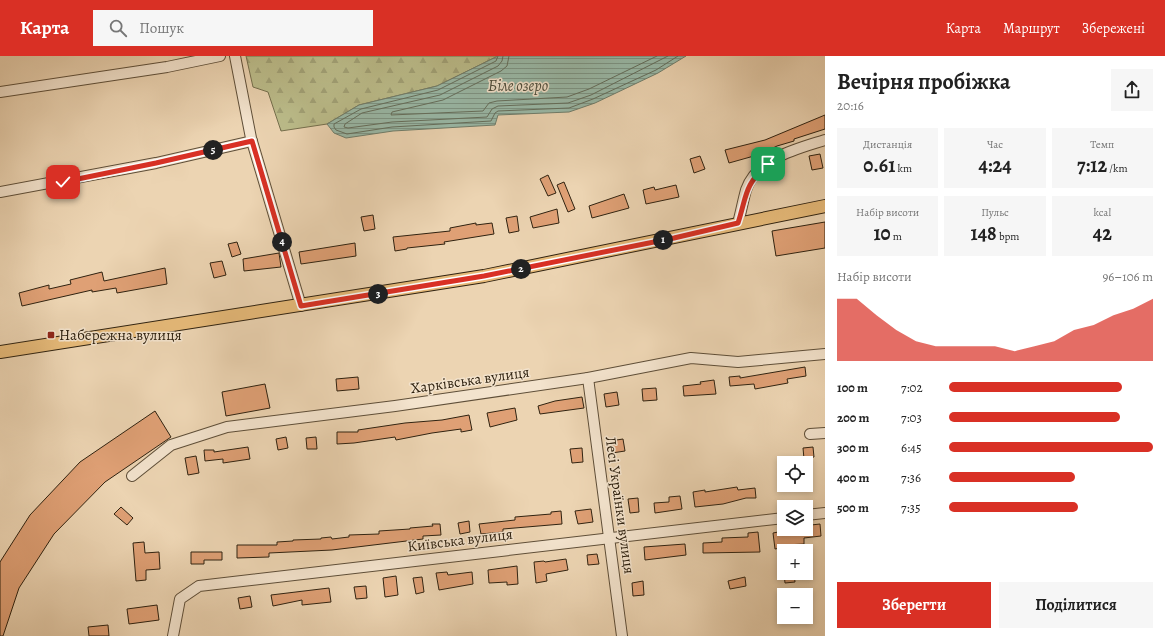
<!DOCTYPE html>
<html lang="uk">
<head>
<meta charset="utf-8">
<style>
  :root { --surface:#fff; --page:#f6f6f6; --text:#222; --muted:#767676; --accent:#d93025 }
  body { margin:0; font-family:Alegreya,serif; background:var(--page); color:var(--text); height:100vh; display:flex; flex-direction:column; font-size:15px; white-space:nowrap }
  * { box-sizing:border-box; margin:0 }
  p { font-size:13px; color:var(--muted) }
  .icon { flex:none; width:22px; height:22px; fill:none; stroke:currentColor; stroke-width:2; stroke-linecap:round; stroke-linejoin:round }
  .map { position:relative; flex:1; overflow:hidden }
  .panel { display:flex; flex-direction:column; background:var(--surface); width:340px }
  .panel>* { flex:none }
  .buttons { position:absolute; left:777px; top:400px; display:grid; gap:8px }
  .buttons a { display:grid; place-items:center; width:36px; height:36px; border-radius:0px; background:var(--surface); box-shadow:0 2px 6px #0003; font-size:20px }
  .pin { position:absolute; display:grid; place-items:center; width:34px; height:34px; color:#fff; margin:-17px; border-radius:8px; box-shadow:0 2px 6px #0006 }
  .km { position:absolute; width:20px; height:20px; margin:-10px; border-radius:50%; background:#222; color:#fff; font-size:11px; line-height:20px; text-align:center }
  .round { display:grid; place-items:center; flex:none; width:42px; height:42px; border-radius:0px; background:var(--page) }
  .overview { display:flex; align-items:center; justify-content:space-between; height:68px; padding:0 12px }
  h1 { font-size:22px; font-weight:600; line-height:30px }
  .figures { display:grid; grid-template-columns:repeat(3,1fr); gap:6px; height:68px; padding:4px 12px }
  .figures div { display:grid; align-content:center; border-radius:0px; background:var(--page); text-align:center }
  .figures b { font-size:20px; font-weight:600 }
  .figures small { font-size:11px; font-weight:400 }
  .figures p { font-size:11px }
  .chart { height:112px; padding:8px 12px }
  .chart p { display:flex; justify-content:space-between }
  .chart svg { width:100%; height:72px; margin-top:4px; fill:var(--accent); opacity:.7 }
  .button { display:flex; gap:8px; margin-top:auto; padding:8px 12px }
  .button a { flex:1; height:46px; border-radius:0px; background:var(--accent); color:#fff; font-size:16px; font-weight:600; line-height:46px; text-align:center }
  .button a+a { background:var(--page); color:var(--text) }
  ul { padding:0 12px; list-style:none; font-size:13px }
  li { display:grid; grid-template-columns:64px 48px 1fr; align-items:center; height:30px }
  li i { height:10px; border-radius:5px; background:var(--accent) }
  header { display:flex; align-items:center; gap:24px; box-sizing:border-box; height:56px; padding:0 20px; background:var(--accent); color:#fff }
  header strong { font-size:19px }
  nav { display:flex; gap:22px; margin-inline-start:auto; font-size:14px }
  .search { width:280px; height:36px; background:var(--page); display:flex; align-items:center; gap:10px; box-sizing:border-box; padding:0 14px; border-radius:0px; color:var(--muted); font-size:15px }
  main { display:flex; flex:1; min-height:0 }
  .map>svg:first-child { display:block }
</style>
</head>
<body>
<header>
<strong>Карта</strong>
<div class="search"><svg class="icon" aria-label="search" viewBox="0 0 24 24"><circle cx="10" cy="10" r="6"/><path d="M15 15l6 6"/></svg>Пошук</div>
<nav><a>Карта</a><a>Маршрут</a><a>Збережені</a></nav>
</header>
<main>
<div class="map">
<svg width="825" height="580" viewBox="0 0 825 580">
  <defs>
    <pattern id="forest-firs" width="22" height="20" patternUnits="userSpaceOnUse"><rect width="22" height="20" fill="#bbbc8a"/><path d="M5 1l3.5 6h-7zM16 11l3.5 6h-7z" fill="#a1a176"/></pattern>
    <pattern id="water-rules" width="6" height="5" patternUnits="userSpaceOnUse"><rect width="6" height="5" fill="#99b9a8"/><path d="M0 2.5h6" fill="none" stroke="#7d9687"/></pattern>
  </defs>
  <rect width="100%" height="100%" fill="#ecd4b2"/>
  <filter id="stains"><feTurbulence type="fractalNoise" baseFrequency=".005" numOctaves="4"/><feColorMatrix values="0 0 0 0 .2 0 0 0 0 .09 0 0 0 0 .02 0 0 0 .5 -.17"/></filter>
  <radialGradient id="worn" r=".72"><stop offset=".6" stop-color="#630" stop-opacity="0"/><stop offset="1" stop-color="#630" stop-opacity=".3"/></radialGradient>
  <polygon fill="url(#forest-firs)" stroke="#756f4d" points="246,0 498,0 437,30 359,49 327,68 281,75 268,36 253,31"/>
  <polygon fill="url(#water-rules)" stroke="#6f7d6b" points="498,0 686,0 658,17 595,47 569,56 498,59 495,69 393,75 346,82 334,77 327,68 359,49 437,30"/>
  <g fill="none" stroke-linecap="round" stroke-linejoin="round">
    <g stroke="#646e5c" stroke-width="1">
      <polyline points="498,0 496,5 438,34 361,53 334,68 334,71 336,74 347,78 392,71 491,65 495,57 498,55 569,52 593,43 656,14 678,0"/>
      <polyline points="503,0 502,5 498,10 440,39 362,57 345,68 344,71 348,72 392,66 487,61 492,53 498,50 568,47 591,39 668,0"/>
      <polyline points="509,0 507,10 501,15 443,44 392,56 391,59 483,55 489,47 497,45 567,41 589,33 657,0"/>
    </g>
  </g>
  <g fill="#dfa075" stroke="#2f2210">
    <polygon points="825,59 825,73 794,83 794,85 777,90 761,98 729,107 725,94 765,84"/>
    <polygon points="820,98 823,112 812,114 809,100"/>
    <polygon points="700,100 705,113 694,117 690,103"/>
    <polygon points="548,119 556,137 548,140 540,123"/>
    <polygon points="564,126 575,153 568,156 557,129"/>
    <polygon points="676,129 679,141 646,148 643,134 654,131 655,134"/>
    <polygon points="624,138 629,152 592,162 589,150"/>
    <polygon points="557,153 559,167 533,172 530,161"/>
    <polygon points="373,159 375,173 364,175 361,161"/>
    <polygon points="517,160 519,175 509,177 506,162"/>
    <polygon points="825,166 825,192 776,200 772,175"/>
    <polygon points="476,167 476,169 492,167 494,178 444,186 445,188 407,192 407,193 395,195 393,181 450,175 450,172"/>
    <polygon points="237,186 241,198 232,201 228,188"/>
    <polygon points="355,187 356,200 301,208 299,196"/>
    <polygon points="279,197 281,211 244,215 243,203"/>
    <polygon points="222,205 226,219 214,222 210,207"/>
    <polygon points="165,212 167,228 117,237 116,232 92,236 92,234 22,250 19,237 49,229 49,233 71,228 70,224 102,216 104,225"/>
    <polygon points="805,311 806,320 787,323 788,327 755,333 754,328 730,330 729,321 740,320 740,322"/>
    <polygon points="358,321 359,333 337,335 336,323"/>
    <polygon points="714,324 716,338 684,340 683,330 701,328 700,326"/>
    <polygon points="265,328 270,352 226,360 222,336"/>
    <polygon points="656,332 657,344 643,345 642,333"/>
    <polygon points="617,336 619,349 606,351 604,338"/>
    <polygon points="582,341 584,352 540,358 538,350 555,345"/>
    <polygon points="515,352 517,364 490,371 487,357"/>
    <polygon points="155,355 171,381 105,426 54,478 19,532 3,580 0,580 0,506 30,459 80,406"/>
    <polygon points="469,359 472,374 461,376 461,373 432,377 396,384 395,381 354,387 337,388 337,376 358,376 358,374 405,367 442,364"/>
    <polygon points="286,381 288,392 278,394 276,383"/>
    <polygon points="316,381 317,393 307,393 306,382"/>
    <polygon points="623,383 625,395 612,397 610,385"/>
    <polygon points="248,391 250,403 223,407 223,403 205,405 204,394 214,394 214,396"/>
    <polygon points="813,391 814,401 804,403 803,392"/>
    <polygon points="582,392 583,406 572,407 570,393"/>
    <polygon points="196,400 199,417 188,419 185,402"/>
    <polygon points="737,431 738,434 755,432 756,442 746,442 723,448 695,451 693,436 705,434 705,436"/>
    <polygon points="680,440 682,453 655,457 654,447 669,446 669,441"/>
    <polygon points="638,442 639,456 630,457 628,443"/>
    <polygon points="121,451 133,462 127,469 114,458"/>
    <polygon points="591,453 593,466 578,468 575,455"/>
    <polygon points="561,455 562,468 503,473 503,476 481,478 479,468 515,464 515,461 551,458 551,456"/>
    <polygon points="469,465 470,476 460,478 458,467"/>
    <polygon points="432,468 440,468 441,479 423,480 423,483 332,494 269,497 269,501 237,502 237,489 277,489 277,486 293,485 293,484 321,483 321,482 331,481 332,483 349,481 349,479 379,478 379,475 410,473 410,472 433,470"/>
    <polygon points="820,468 821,480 804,482 804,488 785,489 785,491 775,493 773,477 793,473 811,473 811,469"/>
    <polygon points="758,476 760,496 703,497 703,487 722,486 722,482 748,481 748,477"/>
    <polygon points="144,486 145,497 159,496 160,513 146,514 146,524 136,525 133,487"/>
    <polygon points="685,488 686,499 645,504 644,491"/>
    <polygon points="191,496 222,496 222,504 204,504 204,508 191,508"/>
    <polygon points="597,498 599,508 588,509 587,499"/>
    <polygon points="566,503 568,514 546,518 547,525 536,527 534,506 544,505 545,506"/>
    <polygon points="517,510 518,528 507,529 507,526 489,527 488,514"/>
    <polygon points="447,516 448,519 472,516 473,528 439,534 436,517"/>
    <polygon points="784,517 794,517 795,526 785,527"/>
    <polygon points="396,520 398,539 385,541 383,522"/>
    <polygon points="422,521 424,536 416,538 413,522"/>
    <polygon points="745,521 746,530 730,533 728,525"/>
    <polygon points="643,525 644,539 633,540 632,527"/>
    <polygon points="366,530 367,542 356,543 354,531"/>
    <polygon points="329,532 331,546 302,549 302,544 273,550 271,539"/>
    <polygon points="250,540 252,551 240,553 238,542"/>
    <polygon points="157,549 159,564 129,568 127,553"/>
    <polygon points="108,569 109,580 89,580 88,571"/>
  </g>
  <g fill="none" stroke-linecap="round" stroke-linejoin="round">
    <defs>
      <g id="minor">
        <polyline points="235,0 251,82 301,250"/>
        <polyline points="0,36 167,11 220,0"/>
        <polyline points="0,136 156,107 252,85"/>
        <path d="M738,167C741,156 743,145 746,134C757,102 797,93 825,84"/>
        <polyline points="588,322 622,580"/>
        <polyline points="810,378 825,377"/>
        <polyline points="132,420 171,389 227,371 395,350 588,322 691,302 738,306 825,298"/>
        <polyline points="806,459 825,457"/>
        <polyline points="173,580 180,543 199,530 784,462"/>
      </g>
      <polyline id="major" points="0,296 484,220 825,150"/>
    </defs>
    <use href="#minor" stroke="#5e4e38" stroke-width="12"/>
    <use href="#major" stroke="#2f2210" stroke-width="14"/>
    <use href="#minor" stroke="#f3e3cd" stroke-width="10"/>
    <use href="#major" stroke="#e6ba79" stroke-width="12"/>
  </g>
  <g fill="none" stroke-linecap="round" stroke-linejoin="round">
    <defs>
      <path id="route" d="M63,126L156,107L252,85L301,250L484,220L674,182L738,167C747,139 744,129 768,108"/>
    </defs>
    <use href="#route" stroke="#fff" stroke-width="8"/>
    <use href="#route" stroke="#d93025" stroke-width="5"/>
  </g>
  <rect fill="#8f2418" stroke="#f3e3cd" stroke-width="1.5" x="47" y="275" width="8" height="8" rx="2"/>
  <g text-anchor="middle" stroke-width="3" stroke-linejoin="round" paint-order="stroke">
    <g font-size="15" fill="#2f2210" stroke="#f3e3cd" text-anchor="start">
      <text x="59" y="284">Набережна вулиця</text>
    </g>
    <g font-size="15" fill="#2f2210" stroke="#f3e3cd">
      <text transform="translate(470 324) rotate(-8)" y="5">Харківська вулиця</text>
      <text transform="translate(620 449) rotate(82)" y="5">Лесі Українки вулиця</text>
      <text transform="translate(460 484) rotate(-7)" y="5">Київська вулиця</text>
    </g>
    <g font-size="16" font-style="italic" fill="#4f4f3e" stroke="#f3e3cd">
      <text x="518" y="35">Біле озеро</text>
    </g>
  </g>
  <rect width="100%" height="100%" filter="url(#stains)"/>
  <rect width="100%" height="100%" fill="url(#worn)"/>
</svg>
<div class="buttons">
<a><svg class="icon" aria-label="locate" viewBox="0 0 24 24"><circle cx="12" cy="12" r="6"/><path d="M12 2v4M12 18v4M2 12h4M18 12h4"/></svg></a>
<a><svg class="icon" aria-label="layers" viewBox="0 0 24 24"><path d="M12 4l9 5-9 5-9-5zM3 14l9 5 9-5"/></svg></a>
<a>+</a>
<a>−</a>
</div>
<div class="pin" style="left:768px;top:108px;background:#1e9e55"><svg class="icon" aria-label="arrive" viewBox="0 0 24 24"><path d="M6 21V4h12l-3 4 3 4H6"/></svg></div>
<div class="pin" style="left:63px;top:126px;background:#d93025"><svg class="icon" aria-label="check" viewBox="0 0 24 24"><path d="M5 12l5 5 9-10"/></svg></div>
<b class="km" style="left:663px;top:184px">1</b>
<b class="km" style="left:521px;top:213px">2</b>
<b class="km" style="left:378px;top:238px">3</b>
<b class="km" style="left:282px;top:186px">4</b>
<b class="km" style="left:213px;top:94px">5</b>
</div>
<section class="panel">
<div class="overview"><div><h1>Вечірня пробіжка</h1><p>20:16</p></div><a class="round"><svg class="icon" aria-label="share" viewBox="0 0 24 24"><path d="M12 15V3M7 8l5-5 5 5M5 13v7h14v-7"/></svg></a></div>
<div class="figures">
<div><p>Дистанція</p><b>0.61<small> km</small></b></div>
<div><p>Час</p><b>4:24</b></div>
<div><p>Темп</p><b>7:12<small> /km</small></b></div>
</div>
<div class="figures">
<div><p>Набір висоти</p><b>10<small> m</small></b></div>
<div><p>Пульс</p><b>148<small> bpm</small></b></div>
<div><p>kcal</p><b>42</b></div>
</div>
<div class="chart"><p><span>Набір висоти</span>96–106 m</p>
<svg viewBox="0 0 160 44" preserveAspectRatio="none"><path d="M0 44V6L10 6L20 16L30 25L40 32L50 35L60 35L70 35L80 35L90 38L100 35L110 32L120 25L130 22L140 16L150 12L160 6V44z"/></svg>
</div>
<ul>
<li><b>100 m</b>7:02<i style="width:85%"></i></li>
<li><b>200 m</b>7:03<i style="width:84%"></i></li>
<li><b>300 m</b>6:45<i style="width:100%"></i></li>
<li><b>400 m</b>7:36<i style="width:62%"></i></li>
<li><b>500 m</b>7:35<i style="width:63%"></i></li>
</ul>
<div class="button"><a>Зберегти</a><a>Поділитися</a></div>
</section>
</main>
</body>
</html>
